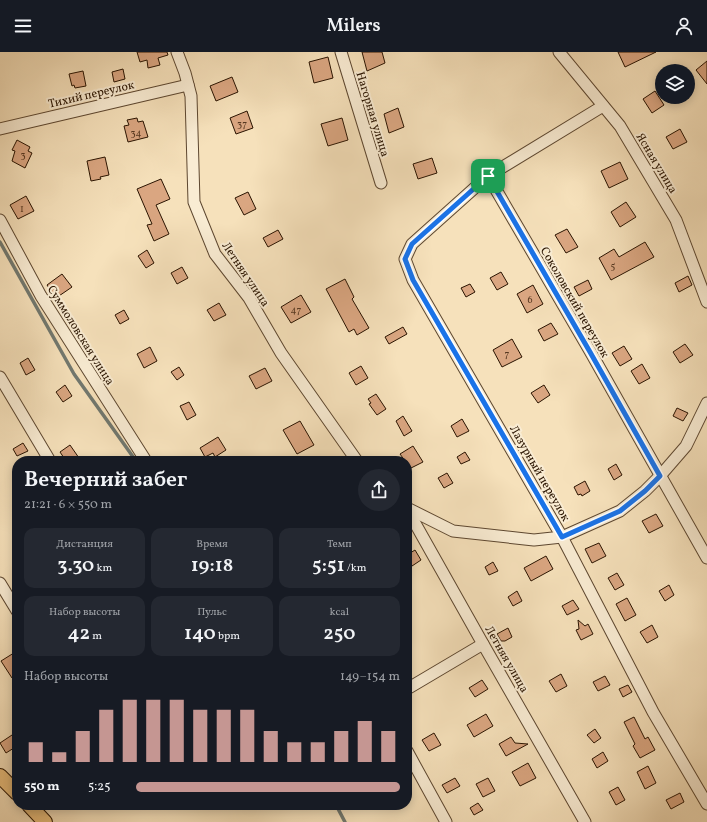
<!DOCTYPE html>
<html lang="ru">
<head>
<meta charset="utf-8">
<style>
  :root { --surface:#171b24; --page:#242831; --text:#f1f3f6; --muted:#9ea1a6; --accent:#c59692 }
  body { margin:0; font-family:Vollkorn,serif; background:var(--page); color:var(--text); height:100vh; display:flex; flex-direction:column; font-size:15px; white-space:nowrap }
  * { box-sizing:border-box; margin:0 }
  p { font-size:13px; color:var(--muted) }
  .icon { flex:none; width:22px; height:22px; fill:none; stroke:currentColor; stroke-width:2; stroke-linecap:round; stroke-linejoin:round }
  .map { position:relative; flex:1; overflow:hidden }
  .drawer { position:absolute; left:12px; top:404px; width:400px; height:354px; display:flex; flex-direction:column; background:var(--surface); border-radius:16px; box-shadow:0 2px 10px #0003 }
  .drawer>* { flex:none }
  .tools { position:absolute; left:655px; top:12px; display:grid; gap:8px }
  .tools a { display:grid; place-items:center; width:40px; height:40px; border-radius:50%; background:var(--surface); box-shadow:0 2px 10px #0003; font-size:20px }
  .pin { position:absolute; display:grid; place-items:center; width:34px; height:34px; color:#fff; margin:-17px; border-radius:8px; box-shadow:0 2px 6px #0006 }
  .round { display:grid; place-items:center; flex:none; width:42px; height:42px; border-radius:21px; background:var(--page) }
  .overview { display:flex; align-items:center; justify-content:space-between; height:68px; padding:0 12px }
  h1 { font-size:22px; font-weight:600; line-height:30px }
  .stats { display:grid; grid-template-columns:repeat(3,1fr); gap:6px; height:68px; padding:4px 12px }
  .stats div { display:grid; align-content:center; border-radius:10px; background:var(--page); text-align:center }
  .stats b { font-size:20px; font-weight:600 }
  .stats small { font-size:11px; font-weight:400 }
  .stats p { font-size:11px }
  .chart { height:112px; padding:8px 12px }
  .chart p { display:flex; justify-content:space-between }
  .chart svg { width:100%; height:72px; margin-top:4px; stroke:var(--accent); stroke-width:6 }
  ul { padding:0 12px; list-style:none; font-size:13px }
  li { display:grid; grid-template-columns:64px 48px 1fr; align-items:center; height:30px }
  li i { height:10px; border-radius:5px; background:var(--accent) }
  header { display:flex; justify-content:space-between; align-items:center; height:52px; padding:0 12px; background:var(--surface); font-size:18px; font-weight:600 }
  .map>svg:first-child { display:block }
</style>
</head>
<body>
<header><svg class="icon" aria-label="menu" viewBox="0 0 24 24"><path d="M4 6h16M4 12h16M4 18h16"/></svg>Milers<svg class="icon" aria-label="person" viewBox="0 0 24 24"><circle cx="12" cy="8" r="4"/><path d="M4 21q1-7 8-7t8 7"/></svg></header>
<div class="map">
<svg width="707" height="770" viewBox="0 0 707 770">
  <rect width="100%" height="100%" fill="#f6e1bb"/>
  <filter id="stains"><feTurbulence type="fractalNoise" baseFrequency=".005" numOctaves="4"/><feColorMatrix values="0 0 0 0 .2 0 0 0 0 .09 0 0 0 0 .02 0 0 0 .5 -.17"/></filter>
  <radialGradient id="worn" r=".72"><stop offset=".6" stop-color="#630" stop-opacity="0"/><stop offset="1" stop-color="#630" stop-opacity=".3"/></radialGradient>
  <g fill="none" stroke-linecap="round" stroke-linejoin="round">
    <g stroke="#71786f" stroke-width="3.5">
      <polyline points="0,190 74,322 136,409"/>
      <polyline points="336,753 345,770"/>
    </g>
  </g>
  <g fill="#daa681" stroke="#2a1401">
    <polygon points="137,0 167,0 168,3 158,6 160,13 148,16 147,8 140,10"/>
    <polygon points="362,0 382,0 385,11 367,19"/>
    <polygon points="618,0 656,0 625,15"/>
    <polygon points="328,5 333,26 314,31 309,10"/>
    <polygon points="707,9 707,32 696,18"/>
    <polygon points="123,17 125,27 114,30 112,20"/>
    <polygon points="83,19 86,34 75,36 74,33 72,34 69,22"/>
    <polygon points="232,25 238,40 216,49 210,34"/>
    <polygon points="655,39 664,53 652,61 643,47"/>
    <polygon points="398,56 404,75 389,81 384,62"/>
    <polygon points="247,59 253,76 236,82 230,66"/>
    <polygon points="137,66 138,70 143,69 148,85 128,90 124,74 129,73 127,68"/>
    <polygon points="342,66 348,88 328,94 321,72"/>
    <polygon points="680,77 687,90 673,97 666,85"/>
    <polygon points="17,88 30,95 28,99 32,101 25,116 12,109 15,99 12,98"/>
    <polygon points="105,105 109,123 100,125 101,127 91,129 87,109"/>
    <polygon points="432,106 437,121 418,127 413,112"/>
    <polygon points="620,110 628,127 609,136 601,119"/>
    <polygon points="161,127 170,147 156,153 169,182 154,189 147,173 152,172 137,137"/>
    <polygon points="248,140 256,157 244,163 235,146"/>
    <polygon points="26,144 34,159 18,167 10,153"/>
    <polygon points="626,150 636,165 620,175 611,160"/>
    <polygon points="567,177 578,195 566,201 555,183"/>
    <polygon points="278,178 283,187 268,195 263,186"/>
    <polygon points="645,190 654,205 611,228 599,206 614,197 619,205"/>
    <polygon points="147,198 154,211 146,216 138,204"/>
    <polygon points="182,215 188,226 177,232 171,221"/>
    <polygon points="501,220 508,232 497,238 490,226"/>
    <polygon points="62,222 72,235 56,246 47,233"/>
    <polygon points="688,224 692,233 679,240 675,231"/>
    <polygon points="345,227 354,245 352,247 369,276 357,283 354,277 349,280 326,237"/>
    <polygon points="588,228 592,237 579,244 574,235"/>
    <polygon points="470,232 475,240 466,245 461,236"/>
    <polygon points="533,233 543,252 527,261 517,242"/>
    <polygon points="301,243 311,260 291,271 281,255"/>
    <polygon points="219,251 226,263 214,269 207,258"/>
    <polygon points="124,258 129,267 120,272 115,263"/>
    <polygon points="551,271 558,282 544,289 538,278"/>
    <polygon points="403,275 407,282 389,292 385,285"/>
    <polygon points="512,287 522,305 502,315 493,298"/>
    <polygon points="685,292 693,303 680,311 673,300"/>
    <polygon points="624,294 632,307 620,314 612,301"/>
    <polygon points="150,295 157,309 144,316 137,302"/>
    <polygon points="28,306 35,318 26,323 20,311"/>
    <polygon points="642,312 650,326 639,332 631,319"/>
    <polygon points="361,314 368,326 356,333 349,321"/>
    <polygon points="179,315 184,323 177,328 171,320"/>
    <polygon points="265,316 272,329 256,337 249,324"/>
    <polygon points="65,333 72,344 63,350 56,340"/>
    <polygon points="544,333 550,343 538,351 531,341"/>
    <polygon points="376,342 386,357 377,363 369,352 371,351 368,347"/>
    <polygon points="189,350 196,363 187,368 180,354"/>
    <polygon points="677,356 688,361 683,369 673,364"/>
    <polygon points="403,364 412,379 404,384 396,369"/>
    <polygon points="462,367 469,379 457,385 451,374"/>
    <polygon points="300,369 314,393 297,402 283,378"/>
    <polygon points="218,385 226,398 215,405 213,401 205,405 200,396"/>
    <polygon points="23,391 28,399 17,404 13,397"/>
    <polygon points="70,393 79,406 73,409 66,409 60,400"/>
    <polygon points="413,394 423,410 411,416 409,413 408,414 407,409 405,409 400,402"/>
    <polygon points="465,400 470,408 461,412 457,405"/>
    <polygon points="616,412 622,423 614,428 608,417"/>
    <polygon points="447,421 453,431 444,436 438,426"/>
    <polygon points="585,429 590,439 582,444 581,442 578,443 574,435"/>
    <polygon points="656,462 663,474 649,481 642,469"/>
    <polygon points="599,491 606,504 592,511 585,497"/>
    <polygon points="415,498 421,508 412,514 407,507 407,503"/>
    <polygon points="546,504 553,517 531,529 524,516"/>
    <polygon points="493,510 498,519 489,523 485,515"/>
    <polygon points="617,521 624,533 615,538 608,526"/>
    <polygon points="669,533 674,543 665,549 659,539"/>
    <polygon points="517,539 522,549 513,554 508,545"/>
    <polygon points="627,546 636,563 625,569 616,552"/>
    <polygon points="573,548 579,557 567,563 562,554"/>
    <polygon points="578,568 585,574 588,572 593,582 581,588 576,578 579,577"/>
    <polygon points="652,573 658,585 647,591 640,580"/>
    <polygon points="508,576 512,585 505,589 501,589 497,582"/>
    <polygon points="17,599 17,623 12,626 1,609"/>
    <polygon points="561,622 567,634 556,640 549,629"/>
    <polygon points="605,624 610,633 598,639 593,630"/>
    <polygon points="482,628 488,637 475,645 469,636"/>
    <polygon points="628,633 632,640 623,645 619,637"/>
    <polygon points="486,662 493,674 474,685 467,673"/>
    <polygon points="634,665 645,687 648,685 655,698 640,706 633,694 635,692 624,670"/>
    <polygon points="595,677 601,686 594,691 587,683"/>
    <polygon points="434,681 441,693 429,699 422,688"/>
    <polygon points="12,683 17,690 17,694 6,701 0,691"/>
    <polygon points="511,685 515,691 528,692 506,704 499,692"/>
    <polygon points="603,700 608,709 597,716 592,707"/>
    <polygon points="528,711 536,726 520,734 512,720"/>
    <polygon points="648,714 656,731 645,737 637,720"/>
    <polygon points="455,726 460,734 447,741 442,733"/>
    <polygon points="488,726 495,739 483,745 476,732"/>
    <polygon points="618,735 625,748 616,753 609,740"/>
    <polygon points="680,741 684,750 671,757 666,748"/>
    <polygon points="478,751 483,758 474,763 470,756"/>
  </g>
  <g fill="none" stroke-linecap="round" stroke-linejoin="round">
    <defs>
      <g id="minor">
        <polyline points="177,0 185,21 191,44 194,150 215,202 249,246 281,301 357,409"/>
        <polyline points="341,0 381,131"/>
        <polyline points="559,0 620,74 676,168 707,250"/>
        <polyline points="603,54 488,124 590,299 707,506"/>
        <polyline points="0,77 188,33"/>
        <polyline points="488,124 412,192 405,207 413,228 562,485 653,660 707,752"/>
        <polyline points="0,168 41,244 146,409"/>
        <polyline points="0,325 50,409"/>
        <polyline points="407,457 483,592 585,770"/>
        <polyline points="409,457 453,479 534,488 562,485 620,459 645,439 660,424 686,394 707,351"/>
        <polyline points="0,531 17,559"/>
        <polyline points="407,637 483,592"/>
        <polyline points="407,699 446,770"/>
      </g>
      <g id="major">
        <polyline points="0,724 17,741"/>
        <polyline points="29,753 45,770"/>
      </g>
    </defs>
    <use href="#minor" stroke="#5d4730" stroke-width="13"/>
    <use href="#major" stroke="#2a1401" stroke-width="16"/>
    <use href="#minor" stroke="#f9ecd3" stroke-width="11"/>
    <use href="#major" stroke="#ebc07e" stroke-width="14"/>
  </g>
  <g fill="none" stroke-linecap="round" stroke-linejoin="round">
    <defs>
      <polygon id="route" points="488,124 590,300 660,424 645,439 620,459 562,485 413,228 405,207 412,192"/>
    </defs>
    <use href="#route" stroke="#fff" stroke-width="8"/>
    <use href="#route" stroke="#1a73e8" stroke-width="5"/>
  </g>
  <g text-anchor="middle" stroke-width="4" stroke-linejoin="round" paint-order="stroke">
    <g font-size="10" fill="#563821">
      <text x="242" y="75">37</text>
      <text x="136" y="84">34</text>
      <text x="23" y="106">3</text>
      <text x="22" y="160">1</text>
      <text x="613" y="217">5</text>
      <text x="530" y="251">6</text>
      <text x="296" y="261">47</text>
      <text x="507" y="305">7</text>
    </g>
    <g font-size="12" fill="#2a1401" stroke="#f9ecd3">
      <text transform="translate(91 42) rotate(-13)" y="4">Тихий переулок</text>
      <text transform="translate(373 62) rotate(73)" y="4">Нагорная улица</text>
      <text transform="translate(657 111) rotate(59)" y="4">Ясная улица</text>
      <text transform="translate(246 222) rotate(56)" y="4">Летняя улица</text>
      <text transform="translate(575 250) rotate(60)" y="4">Соколовский переулок</text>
      <text transform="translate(81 283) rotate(58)" y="4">Суммоловская улица</text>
      <text transform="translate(540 421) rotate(60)" y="4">Лазурный переулок</text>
      <text transform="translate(507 607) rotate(60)" y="4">Летняя улица</text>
    </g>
  </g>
  <rect width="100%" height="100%" filter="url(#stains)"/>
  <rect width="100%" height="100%" fill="url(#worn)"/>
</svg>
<div class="tools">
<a><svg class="icon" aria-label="layers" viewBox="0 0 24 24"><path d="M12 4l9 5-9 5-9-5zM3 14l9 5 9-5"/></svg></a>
</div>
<div class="pin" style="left:488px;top:124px;background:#1e9e55"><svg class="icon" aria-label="arrive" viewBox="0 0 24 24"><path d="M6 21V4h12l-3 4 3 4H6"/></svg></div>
<section class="drawer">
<div class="overview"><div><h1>Вечерний забег</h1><p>21:21 · 6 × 550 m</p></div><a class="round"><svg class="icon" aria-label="share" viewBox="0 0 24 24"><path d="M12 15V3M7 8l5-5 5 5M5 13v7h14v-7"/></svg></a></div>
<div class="stats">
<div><p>Дистанция</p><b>3.30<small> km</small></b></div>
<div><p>Время</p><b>19:18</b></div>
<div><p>Темп</p><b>5:51<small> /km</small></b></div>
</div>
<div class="stats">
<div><p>Набор высоты</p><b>42<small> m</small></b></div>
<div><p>Пульс</p><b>140<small> bpm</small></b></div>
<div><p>kcal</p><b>250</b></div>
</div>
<div class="chart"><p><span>Набор высоты</span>149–154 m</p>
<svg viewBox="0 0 160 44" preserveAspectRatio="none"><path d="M5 44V32M15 44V38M25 44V25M35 44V12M45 44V6M55 44V6M65 44V6M75 44V12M85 44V12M95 44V12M105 44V25M115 44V32M125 44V32M135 44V25M145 44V19M155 44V25"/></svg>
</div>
<ul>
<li><b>550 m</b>5:25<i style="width:100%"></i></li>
</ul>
</section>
</div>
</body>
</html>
